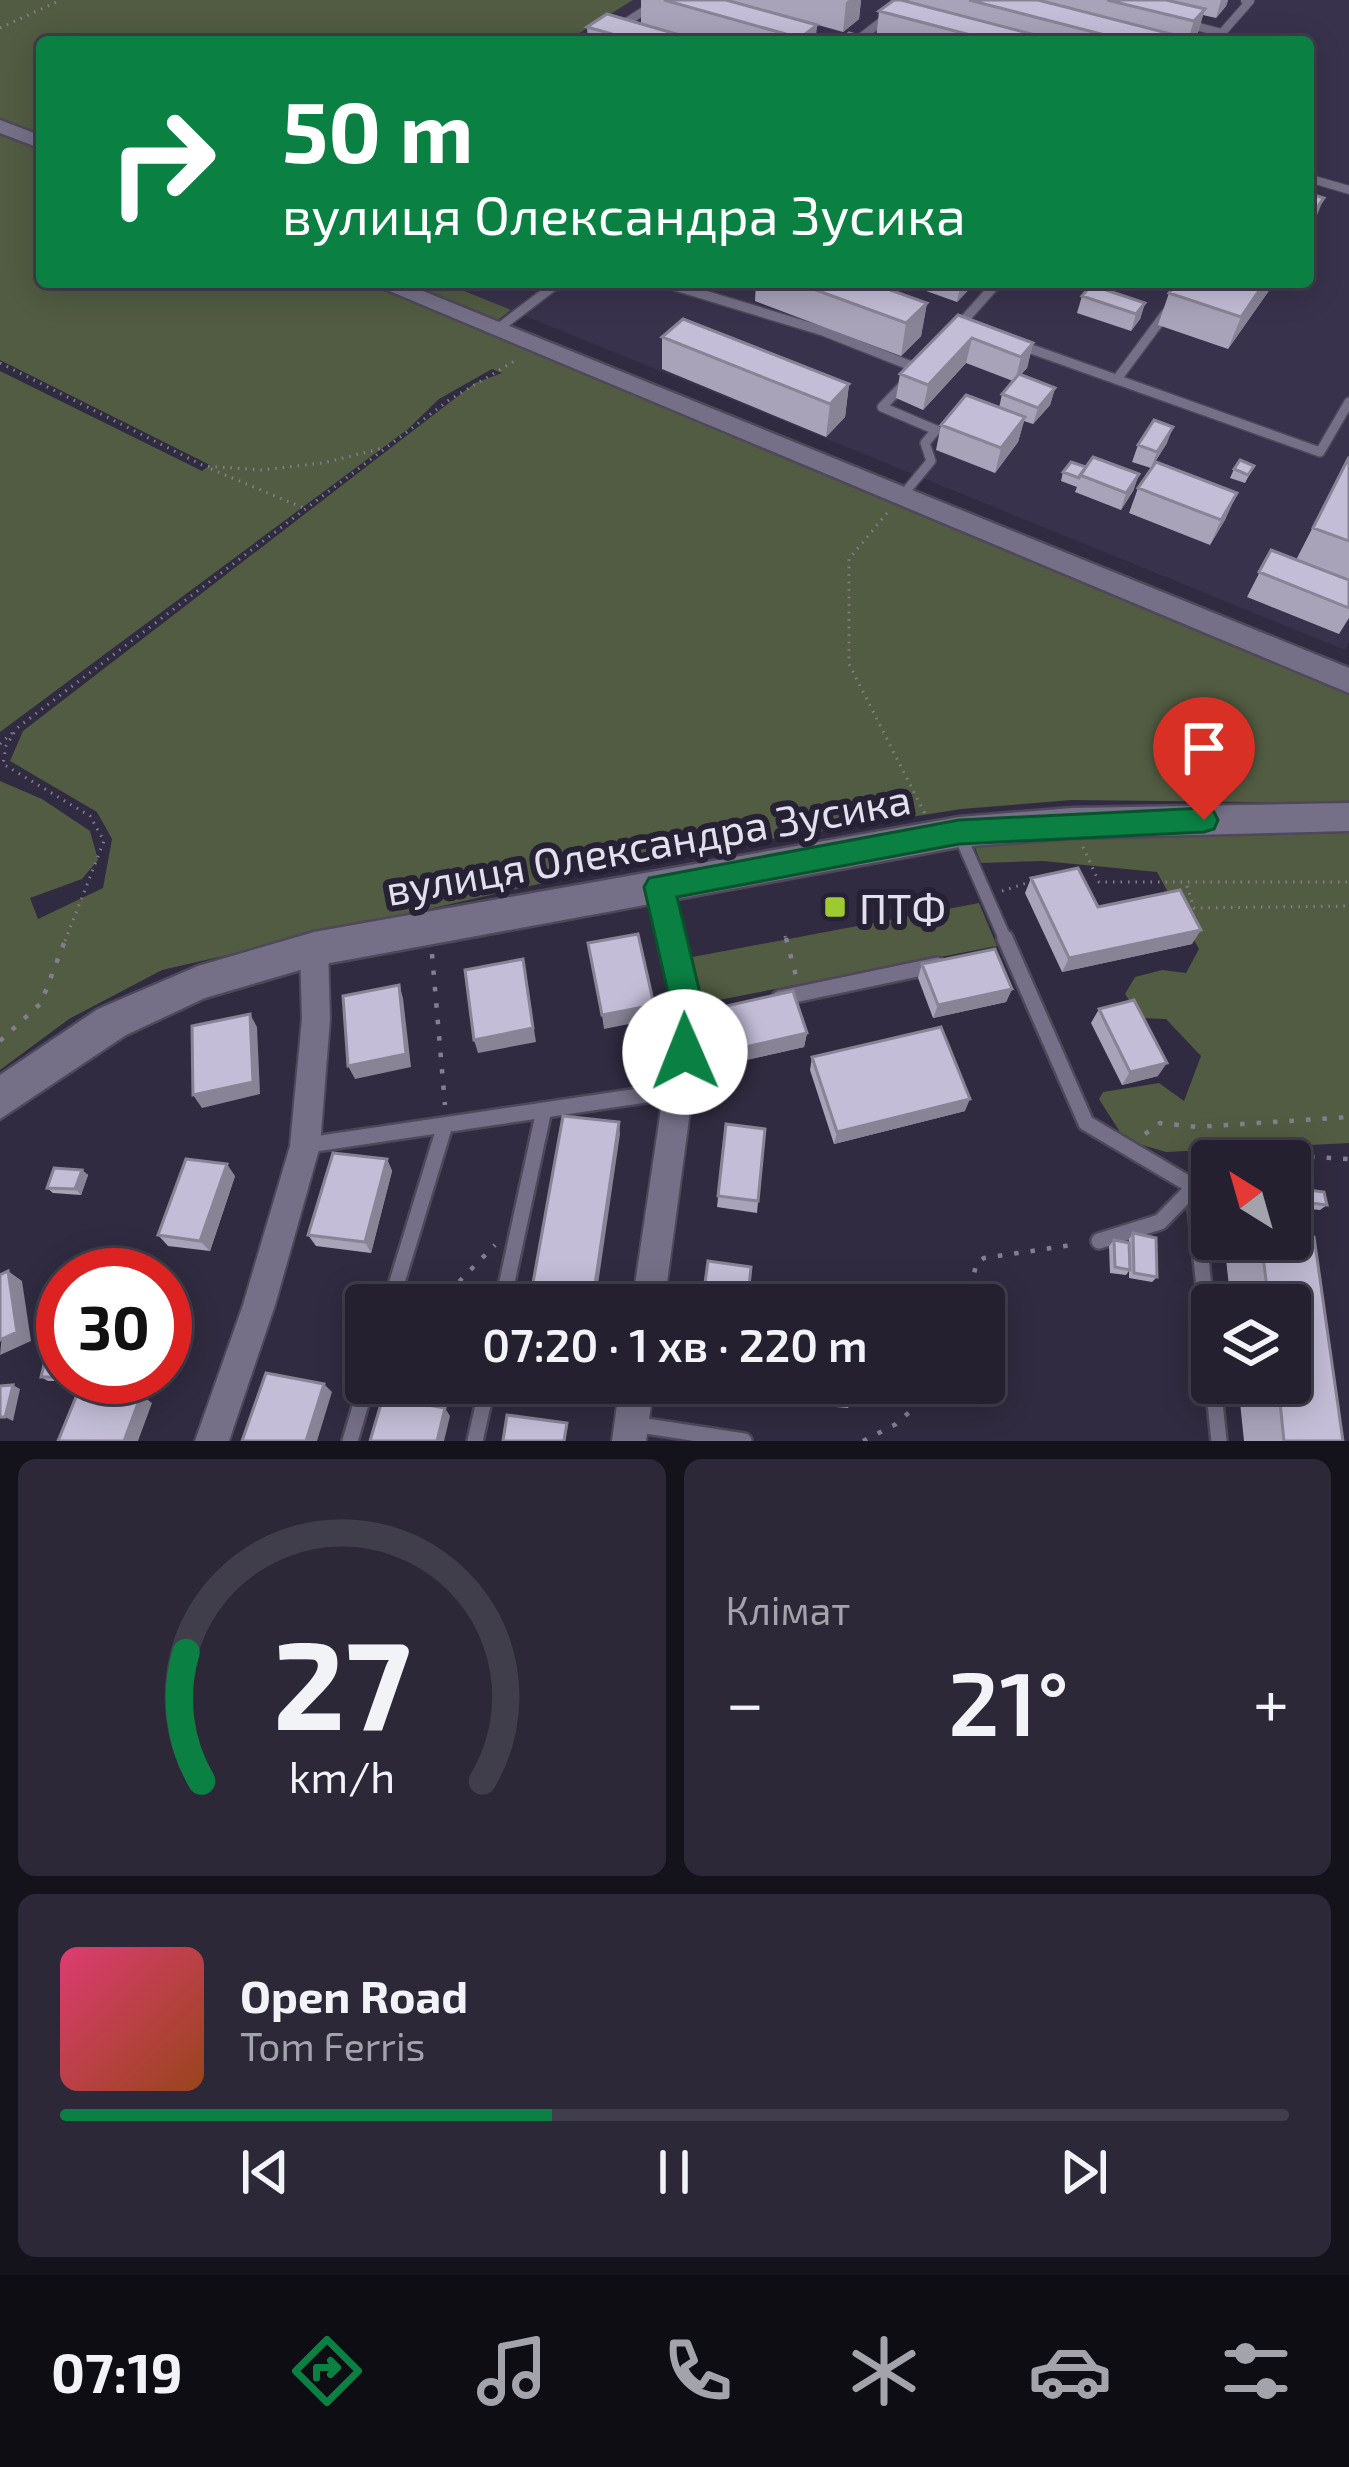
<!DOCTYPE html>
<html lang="uk">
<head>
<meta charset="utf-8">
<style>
  body { margin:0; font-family:"Exo 2",sans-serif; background:#2c2838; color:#f1f3f6; height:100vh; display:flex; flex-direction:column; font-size:45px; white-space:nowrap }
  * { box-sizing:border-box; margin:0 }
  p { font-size:39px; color:#a3a3ab }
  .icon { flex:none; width:66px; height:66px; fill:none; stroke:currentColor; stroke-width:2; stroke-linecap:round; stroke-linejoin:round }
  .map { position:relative; height:1441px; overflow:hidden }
  .drawer { display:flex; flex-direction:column; gap:18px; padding:18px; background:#14121a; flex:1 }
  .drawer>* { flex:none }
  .banner { position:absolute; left:36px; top:36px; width:1278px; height:252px; border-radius:12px; box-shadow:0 6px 30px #0003,0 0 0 3px #413e4c; background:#0b8043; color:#fff; overflow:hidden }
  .needle { width:78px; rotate:323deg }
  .fabs { position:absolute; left:1191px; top:1140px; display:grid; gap:24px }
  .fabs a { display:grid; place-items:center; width:120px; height:120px; border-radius:12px; background:#242030; box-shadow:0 6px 30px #0003,0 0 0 3px #413e4c; font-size:60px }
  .speed { position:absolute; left:36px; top:1248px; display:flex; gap:24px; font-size:60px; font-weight:700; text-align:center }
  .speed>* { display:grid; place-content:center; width:156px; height:156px; border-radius:50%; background:#242030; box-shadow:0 6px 30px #0003,0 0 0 3px #413e4c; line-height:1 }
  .speed .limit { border:18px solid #d22; background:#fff; color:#111 }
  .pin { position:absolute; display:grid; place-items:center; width:102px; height:102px; color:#fff; margin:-123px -51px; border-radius:50% 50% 50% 0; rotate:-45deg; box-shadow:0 0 12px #0007 }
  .pin .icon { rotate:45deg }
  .me { position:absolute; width:132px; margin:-66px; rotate:359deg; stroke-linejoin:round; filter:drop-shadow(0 0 9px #0008) }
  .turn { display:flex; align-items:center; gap:42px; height:252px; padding:0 48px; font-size:54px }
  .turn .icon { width:156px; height:156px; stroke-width:2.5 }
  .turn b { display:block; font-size:84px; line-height:102px }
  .big { font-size:90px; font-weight:600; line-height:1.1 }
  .drawer .card { flex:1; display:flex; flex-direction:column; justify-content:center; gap:18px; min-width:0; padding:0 42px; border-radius:18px; background:#2c2838 }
  .drawer .dial { align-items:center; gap:0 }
  .dial svg { height:312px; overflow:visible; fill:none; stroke:#413e4c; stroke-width:7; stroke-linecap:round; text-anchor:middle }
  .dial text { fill:#f1f3f6; stroke:none }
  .song { display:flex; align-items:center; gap:36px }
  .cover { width:144px; height:144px; border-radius:18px; background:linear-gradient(135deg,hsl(340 70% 55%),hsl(20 70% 35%)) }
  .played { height:12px; border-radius:6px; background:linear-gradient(90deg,#0b8043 40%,#413e4c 40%) }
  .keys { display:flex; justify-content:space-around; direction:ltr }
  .heat { display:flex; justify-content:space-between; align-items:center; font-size:66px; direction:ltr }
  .drawer .tiles { flex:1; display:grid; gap:18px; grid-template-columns:1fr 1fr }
  .card:last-child { grid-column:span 2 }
  .trip { position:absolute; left:345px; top:1284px; width:660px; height:120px; border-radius:12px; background:#242030; box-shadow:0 6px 30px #0003,0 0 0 3px #413e4c; font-weight:600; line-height:120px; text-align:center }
  .dock { display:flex; height:192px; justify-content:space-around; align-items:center; background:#0e0d13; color:#a3a3ab }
  .dock .icon { width:84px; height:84px }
  .dock .active { color:#0b8043 }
  .dock b { font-size:54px; color:#f1f3f6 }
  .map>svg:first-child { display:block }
</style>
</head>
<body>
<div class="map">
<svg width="1349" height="1441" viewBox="0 0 1349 1441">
  <rect width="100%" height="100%" fill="#302b40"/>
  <path fill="#39324d" d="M 633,0 L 1349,0 L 1349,642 L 1345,650 L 442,282 L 1308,282 L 1308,42 L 565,42 Z"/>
  <path fill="#525c42" d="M 0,0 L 633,0 L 565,42 L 42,42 L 42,139 L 0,121 Z
    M 0,129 L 42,146 L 42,282 L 370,282 L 1349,693 L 1349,803 L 1072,800 L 961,809 L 657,857 L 162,970 L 69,1019 L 0,1070 L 0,781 L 42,799 L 90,831 L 98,860 L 82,879 L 30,898 L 38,919 L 103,888 L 112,839 L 97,812 L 10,761 L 23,731 L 475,383 L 502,373 L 492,369 L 439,399 L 408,429 L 0,732 L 0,371 L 202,471 L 210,465 L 0,360 Z
    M 392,282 L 442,282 L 511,310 L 493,324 Z
    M 1349,830 L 1349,1143 L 1166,1152 L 1125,1140 L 1099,1099 L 1103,1092 L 1159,1083 L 1184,1101 L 1201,1056 L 1166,1019 L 1141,1018 L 1125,994 L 1135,977 L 1162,970 L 1186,973 L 1199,949 L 1157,872 L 1043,861 L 981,863 L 971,837 Z
    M 979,903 L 997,946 L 693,1005 L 682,959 Z"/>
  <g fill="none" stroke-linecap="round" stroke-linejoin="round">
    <g stroke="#4e485a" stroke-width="10">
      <path id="lane-far3" d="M 1188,24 L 1222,33
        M 804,34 L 831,42
        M 595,42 L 661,0
        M 855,42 L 909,0
        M 1214,42 L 1250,1 L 1245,0
        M 1308,178 L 1349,190"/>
    </g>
    <g stroke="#4e485a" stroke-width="12">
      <path id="lane-far2" d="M 662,282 L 823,331 L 919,369
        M 956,329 L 998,282
        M 496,330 L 559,282
        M 1020,345 L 1320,452 L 1349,402
        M 1117,379 L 1166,313
        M 902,496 L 931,461 L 925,443 L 936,430 L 882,407 L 905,383"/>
    </g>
    <g stroke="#4e485a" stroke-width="16">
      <path id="lane-far1" d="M 959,833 L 1006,941"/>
    </g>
    <g stroke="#4e485a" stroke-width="20">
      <path id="lane" d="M 1005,938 L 1086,1123 L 1194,1187 L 1212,1369
        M 780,998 L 937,965
        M 308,1145 L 679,1090
        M 1099,1241 L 1160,1222 L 1194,1187 L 1212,1188
        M 390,1305 L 445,1125
        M 502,1305 L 544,1110
        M 1213,1383 L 1219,1441
        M 633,1424 L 744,1441
        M 350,1441 L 367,1383
        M 475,1441 L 488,1383"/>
    </g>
    <g stroke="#4e485a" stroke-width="4">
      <path id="street" d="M 659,876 L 668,879 L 672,887 L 703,1014 L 664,1305 L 632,1305 L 675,1014 L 646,887 L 650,879 Z
        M 314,937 L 324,940 L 328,949 L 330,1019 L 320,1146 L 275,1305 L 229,1441 L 195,1441 L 243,1305 L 290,1146 L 302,1019 L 300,949 L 304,940 Z
        M 620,1383 L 654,1383 L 646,1441 L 612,1441 Z"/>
    </g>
    <g stroke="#4e485a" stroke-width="5">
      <path id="secondary" d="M 0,120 L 42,136 L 42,149 L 0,133 Z
        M 368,282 L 401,282 L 1349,668 L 1349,693 Z
        M 1349,803 L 1349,831 L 1072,838 L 959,847 L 314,966 L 205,998 L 126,1035 L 0,1119 L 0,1075 L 98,1009 L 198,966 L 314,932 L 959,817 L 1072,808 Z"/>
    </g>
    <path stroke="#837f91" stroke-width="3" stroke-dasharray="1.5 6" stroke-linecap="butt" d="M 0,28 L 61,0
      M 0,363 L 204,466 L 262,470 L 323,463 L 383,448
      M 211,469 L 306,509
      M 887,513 L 849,559 L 849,664 L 925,814
      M 0,744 L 12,733
      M 1083,847 L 1099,882 L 1349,882
      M 1187,886 L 1194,908 L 1349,906
      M 1002,891 L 1033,881
      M 785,936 L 786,941
      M 65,941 L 104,841 L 90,816 L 3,764 L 6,746 L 17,728 L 449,400 L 518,359"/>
    <path stroke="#837f91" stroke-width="4.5" stroke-dasharray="4.5 12" stroke-linecap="butt" d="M 786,938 L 796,976
      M 432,954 L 445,1105
      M 0,1041 L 41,1003 L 66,938
      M 1145,1134 L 1160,1123 L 1197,1127 L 1349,1117
      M 1261,1161 L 1294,1156 L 1349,1159
      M 436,1305 L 495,1245
      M 969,1305 L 976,1263 L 984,1258 L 1079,1244
      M 544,1383 L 607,1394
      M 863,1441 L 896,1424 L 942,1383"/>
    <use href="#lane-far3" stroke="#757087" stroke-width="8"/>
    <use href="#lane-far2" stroke="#757087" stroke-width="9"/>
    <use href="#lane-far1" stroke="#757087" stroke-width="12"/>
    <use href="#lane" stroke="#757087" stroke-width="15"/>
    <use href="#street" fill="#757087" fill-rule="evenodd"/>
    <use href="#secondary" fill="#757087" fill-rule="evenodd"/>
  </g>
  <path fill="#a8a3b9" d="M 641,0 L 726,0 L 817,25 L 815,42 L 708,42 L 641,23 Z
    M 729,0 L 861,0 L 859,19 L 843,32 Z
    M 909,0 L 1221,0 L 1220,5 L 1221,0 L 1228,0 L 1226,6 L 1216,18 L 1203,15 L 1196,39 L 1193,42 L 883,42 L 876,40 L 879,11 L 909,2 Z
    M 587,27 L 704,42 L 588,42 Z
    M 756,282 L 868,282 L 927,303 L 921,336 L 901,356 L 755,301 Z
    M 901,282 L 976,282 L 957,302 Z
    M 1275,282 L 1228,349 L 1158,325 L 1169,293 Z
    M 1082,296 L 1145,303 L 1140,319 L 1131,331 L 1077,313 Z
    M 958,315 L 1033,343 L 1027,368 L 1020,375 L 1055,388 L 1050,405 L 1033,424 L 1024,421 L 1018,442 L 995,473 L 936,450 L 941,425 L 999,408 L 1002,394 L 1013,381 L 966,363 L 923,410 L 896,398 L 900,374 Z
    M 662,337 L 849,384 L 845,417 L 826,437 L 662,369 Z
    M 1167,443 L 1151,468 L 1132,462 L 1138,445 Z
    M 1349,457 L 1349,618 L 1339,634 L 1247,597 L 1271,550 L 1296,560 Z
    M 1254,466 L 1245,483 L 1230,478 L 1234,469 Z
    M 1086,467 L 1139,474 L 1133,491 L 1121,510 L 1075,492 L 1077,487 L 1061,481 L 1063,472 Z
    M 1138,488 L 1226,518 L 1210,545 L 1129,513 Z
    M 1031,878 L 1098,907 L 1192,944 L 1062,972 L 1025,893 Z
    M 922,964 L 1012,989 L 1006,1002 L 933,1018 L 918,978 Z
    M 713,1009 L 807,1033 L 804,1047 L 724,1065 L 712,1023 Z
    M 1099,1009 L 1158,1076 L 1122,1085 L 1091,1023 Z
    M 812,1057 L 965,1111 L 834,1144 L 810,1070 Z
    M 726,1124 L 765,1129 L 757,1213 L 717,1207 Z
    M 387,1159 L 392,1171 L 371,1253 L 316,1246 L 308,1235 Z
    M 82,1170 L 88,1175 L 81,1195 L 53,1193 L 47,1188 Z
    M 1290,1172 L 1300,1184 L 1297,1187 L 1298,1191 L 1301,1189 L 1327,1205 L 1320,1210 L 1298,1208 L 1300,1219 L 1293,1224 L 1290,1224 Z
    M 235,1176 L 210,1251 L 168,1246 L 158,1235 Z
    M 1133,1233 L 1157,1277 L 1152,1282 L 1129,1278 L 1129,1271 L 1126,1275 L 1110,1273 L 1109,1246 L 1114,1240 L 1129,1243 L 1129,1239 Z
    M 1248,1239 L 1290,1239 L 1343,1441 L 1244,1441 L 1238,1383 L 1290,1383 L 1290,1305 L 1231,1305 L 1226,1259 Z
    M 61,1357 L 63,1358 L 62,1381 L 48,1381 L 41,1377 Z
    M 700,1383 L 738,1383 L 737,1389 Z
    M 791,1383 L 815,1383 L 814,1402 L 790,1400 Z
    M 824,1383 L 850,1383 L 850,1404 L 848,1408 L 824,1406 Z"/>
  <path fill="#888496" d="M 849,0 L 861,0 L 859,19 L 843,32 L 846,2 Z
    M 1221,0 L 1228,0 L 1226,6 L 1216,18 Z
    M 1205,9 L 1196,39 L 1193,42 L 1187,42 L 1194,21 Z
    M 817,25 L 815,42 L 799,42 L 800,38 Z
    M 1324,198 L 1311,230 L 1308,233 L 1308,220 Z
    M 961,282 L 976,282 L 957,302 Z
    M 1265,282 L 1275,282 L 1228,349 L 1241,317 Z
    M 927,303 L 921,336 L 901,356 L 906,323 Z
    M 1145,303 L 1140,319 L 1131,331 L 1136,314 Z
    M 972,338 L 966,363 L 923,410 L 928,385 Z
    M 1033,343 L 1027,368 L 1015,381 L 1021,357 Z
    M 849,384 L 845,417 L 826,437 L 830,404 Z
    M 1055,388 L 1050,405 L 1033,424 L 1038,408 Z
    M 1025,417 L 1018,442 L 995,473 L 1001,448 Z
    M 1173,427 L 1167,443 L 1151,468 L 1157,452 Z
    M 1139,474 L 1133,491 L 1121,510 L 1126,493 Z
    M 1237,493 L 1226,518 L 1210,545 L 1221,520 Z
    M 1201,930 L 1192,944 L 1062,972 L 1069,958 Z
    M 523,959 L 536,1042 L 478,1053 L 474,1040 Z
    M 399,985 L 403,998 L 411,1067 L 355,1079 L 348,1066 Z
    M 1012,989 L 1006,1002 L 933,1018 L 938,1005 Z
    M 654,1005 L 654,1019 L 604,1029 L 602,1015 Z
    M 250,1014 L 257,1027 L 260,1094 L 202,1108 L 193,1095 Z
    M 807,1033 L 804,1047 L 724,1065 L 724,1052 Z
    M 1167,1063 L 1158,1076 L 1122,1085 L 1130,1072 Z
    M 970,1099 L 965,1111 L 834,1144 L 837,1132 Z
    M 619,1122 L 620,1134 L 595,1305 L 592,1305 Z
    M 387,1159 L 392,1171 L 371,1253 L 365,1242 Z
    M 227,1164 L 235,1176 L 210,1251 L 200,1241 Z
    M 82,1170 L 88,1175 L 81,1195 L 75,1189 Z
    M 8,1271 L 22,1281 L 31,1341 L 0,1355 Z
    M 61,1357 L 63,1358 L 62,1381 L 56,1377 Z
    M 324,1384 L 332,1392 L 317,1441 L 306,1441 Z
    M 13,1385 L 20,1389 L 13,1421 L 5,1417 Z
    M 141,1395 L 152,1403 L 138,1441 L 124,1441 Z
    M 445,1408 L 450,1416 L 444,1441 L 437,1441 Z"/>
  <path fill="#c3bdd7" stroke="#888496" stroke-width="3" d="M 664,0 L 726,0 L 817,25 L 800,38 Z
    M 894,0 L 901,0 L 1062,42 L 997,42 L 879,11 Z
    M 969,0 L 1038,0 L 1179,36 L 1173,42 L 1132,42 Z
    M 1107,0 L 1166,0 L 1205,9 L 1194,21 Z
    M 607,14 L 704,42 L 640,42 L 587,27 Z
    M 849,33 L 880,42 L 838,42 Z
    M 1308,193 L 1324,198 L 1308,220 Z
    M 794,282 L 868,282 L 927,303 L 906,323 Z
    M 1178,282 L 1265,282 L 1241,317 L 1169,293 Z
    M 1091,285 L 1145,303 L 1136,314 L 1082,296 Z
    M 958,315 L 1033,343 L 1021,357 L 972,338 L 928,385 L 900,374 Z
    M 683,319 L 849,384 L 830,404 L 662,337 Z
    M 1019,374 L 1055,388 L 1038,408 L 1002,394 Z
    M 966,395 L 1025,417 L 1001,448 L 941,425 Z
    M 1154,420 L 1173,427 L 1157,452 L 1138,445 Z
    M 1093,457 L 1139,474 L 1126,493 L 1080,475 Z
    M 1349,457 L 1349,541 L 1313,528 Z
    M 1240,460 L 1254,466 L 1248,475 L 1234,469 Z
    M 1071,462 L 1086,467 L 1079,478 L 1063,472 Z
    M 1156,462 L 1237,493 L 1221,520 L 1138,488 Z
    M 1271,550 L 1349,580 L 1349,608 L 1259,572 Z
    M 1078,868 L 1098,907 L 1180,890 L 1201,930 L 1069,958 L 1031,878 Z
    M 638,934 L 654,1005 L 602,1015 L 588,943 Z
    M 995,949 L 1012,989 L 938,1005 L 922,964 Z
    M 523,959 L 533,1028 L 474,1040 L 465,970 Z
    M 399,985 L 406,1054 L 348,1066 L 343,996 Z
    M 793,991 L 807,1033 L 724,1052 L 713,1009 Z
    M 1134,1000 L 1167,1063 L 1130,1072 L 1099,1009 Z
    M 250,1014 L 253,1082 L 193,1095 L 192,1026 Z
    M 941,1027 L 970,1099 L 837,1132 L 812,1057 Z
    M 563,1116 L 619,1122 L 592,1305 L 529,1305 Z
    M 726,1124 L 765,1129 L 758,1201 L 718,1196 Z
    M 333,1153 L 387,1159 L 365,1242 L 308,1235 Z
    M 186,1159 L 227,1164 L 200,1241 L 158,1235 Z
    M 54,1168 L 82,1170 L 75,1189 L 47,1188 Z
    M 1290,1172 L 1298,1173 L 1300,1184 L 1290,1183 Z
    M 1290,1186 L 1297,1187 L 1300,1201 L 1290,1200 Z
    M 1301,1189 L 1324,1192 L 1327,1205 L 1303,1202 Z
    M 1290,1205 L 1298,1206 L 1300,1219 L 1290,1217 Z
    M 1133,1233 L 1156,1238 L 1157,1277 L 1134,1273 Z
    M 1290,1233 L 1314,1237 L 1343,1441 L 1284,1441 L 1278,1383 L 1290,1383 L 1290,1305 L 1269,1305 L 1261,1239 L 1290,1239 Z
    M 1114,1240 L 1129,1243 L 1130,1270 L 1115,1267 Z
    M 708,1261 L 751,1267 L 747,1305 L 702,1305 Z
    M 8,1271 L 17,1332 L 0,1340 L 0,1275 Z
    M 61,1314 L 63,1314 L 63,1349 L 48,1347 Z
    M 46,1357 L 61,1357 L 56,1377 L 41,1377 Z
    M 266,1373 L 324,1384 L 306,1441 L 242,1441 Z
    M 792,1383 L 815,1383 L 815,1398 L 792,1396 Z
    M 826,1383 L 850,1383 L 850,1404 L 826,1402 Z
    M 13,1385 L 5,1417 L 0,1417 L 0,1386 Z
    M 81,1385 L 141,1395 L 124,1441 L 58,1441 Z
    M 383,1397 L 445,1408 L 437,1441 L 370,1441 Z
    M 507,1415 L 567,1423 L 564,1441 L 503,1441 Z"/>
  <path fill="#0b8043" stroke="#07532c" stroke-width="3" d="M 1204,808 L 1214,812 L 1218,820 L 1214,829 L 1204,832 L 959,844 L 677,897 L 705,1014 L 697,1063 L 685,1067 L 673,1063 L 668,1052 L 673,1014 L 644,887 L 649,878 L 959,820 Z"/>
  <rect fill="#9dca30" stroke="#272135" stroke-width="4.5" x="823" y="895" width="24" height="24" rx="6"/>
  <g text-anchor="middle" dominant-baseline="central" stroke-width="12" stroke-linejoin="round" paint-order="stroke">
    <g font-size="42" fill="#e3e0ee" stroke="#272135">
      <text transform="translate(648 843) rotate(-10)">вулиця Олександра Зусика</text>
    </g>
    <g font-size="42" fill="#e3e0ee" stroke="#272135" text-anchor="start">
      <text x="859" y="907">ПТФ</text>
    </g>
  </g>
</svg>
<div class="fabs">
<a><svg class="needle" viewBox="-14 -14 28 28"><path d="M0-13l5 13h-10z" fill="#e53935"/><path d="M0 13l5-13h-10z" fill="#a3a3ab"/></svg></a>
<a><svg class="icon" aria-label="layers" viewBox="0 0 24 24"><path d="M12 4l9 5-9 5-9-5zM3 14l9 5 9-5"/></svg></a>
</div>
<div class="speed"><div class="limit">30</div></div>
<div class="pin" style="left:1204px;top:820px;background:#d93025"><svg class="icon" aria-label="arrive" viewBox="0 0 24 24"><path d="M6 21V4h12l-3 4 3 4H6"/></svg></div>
<svg class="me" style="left:685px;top:1052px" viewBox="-20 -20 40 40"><circle r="19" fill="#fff"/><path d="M0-13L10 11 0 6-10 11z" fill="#0b8043"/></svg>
<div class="trip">07:20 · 1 хв · 220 m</div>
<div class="banner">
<div class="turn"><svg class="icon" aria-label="right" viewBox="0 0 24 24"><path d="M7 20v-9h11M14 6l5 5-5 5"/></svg><div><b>50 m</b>вулиця Олександра Зусика</div></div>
</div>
</div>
<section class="drawer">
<div class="tiles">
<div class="card dial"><svg viewBox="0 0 100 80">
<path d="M14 69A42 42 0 1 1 86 69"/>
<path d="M14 69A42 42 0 0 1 10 36" stroke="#0b8043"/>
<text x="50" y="56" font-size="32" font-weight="700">27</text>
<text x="50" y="72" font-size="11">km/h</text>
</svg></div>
<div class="card"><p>Клімат</p>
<div class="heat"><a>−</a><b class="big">21°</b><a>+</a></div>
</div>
<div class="card">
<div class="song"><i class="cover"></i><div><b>Open Road</b><p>Tom Ferris</p></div></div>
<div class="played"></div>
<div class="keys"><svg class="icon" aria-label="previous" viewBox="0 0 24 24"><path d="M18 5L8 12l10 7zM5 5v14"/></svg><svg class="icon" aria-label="pause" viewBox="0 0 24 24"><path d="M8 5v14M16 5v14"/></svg><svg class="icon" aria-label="next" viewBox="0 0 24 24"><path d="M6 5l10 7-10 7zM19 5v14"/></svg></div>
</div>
</div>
</section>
<nav class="dock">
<b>07:19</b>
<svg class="icon active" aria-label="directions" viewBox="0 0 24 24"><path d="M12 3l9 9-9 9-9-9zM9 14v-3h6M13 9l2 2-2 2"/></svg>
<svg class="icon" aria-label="music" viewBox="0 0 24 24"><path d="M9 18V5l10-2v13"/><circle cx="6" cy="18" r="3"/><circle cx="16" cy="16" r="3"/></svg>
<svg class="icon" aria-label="phone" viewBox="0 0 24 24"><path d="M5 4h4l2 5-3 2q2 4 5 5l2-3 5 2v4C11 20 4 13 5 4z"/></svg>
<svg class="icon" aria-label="climate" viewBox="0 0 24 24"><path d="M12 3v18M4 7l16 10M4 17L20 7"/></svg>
<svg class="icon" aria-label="car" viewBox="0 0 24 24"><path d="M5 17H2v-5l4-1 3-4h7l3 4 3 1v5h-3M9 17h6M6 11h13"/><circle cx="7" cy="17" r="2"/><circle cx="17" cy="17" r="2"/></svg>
<svg class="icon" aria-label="filters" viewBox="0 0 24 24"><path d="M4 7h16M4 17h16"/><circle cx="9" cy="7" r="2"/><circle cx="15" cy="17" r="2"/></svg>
</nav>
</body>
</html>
